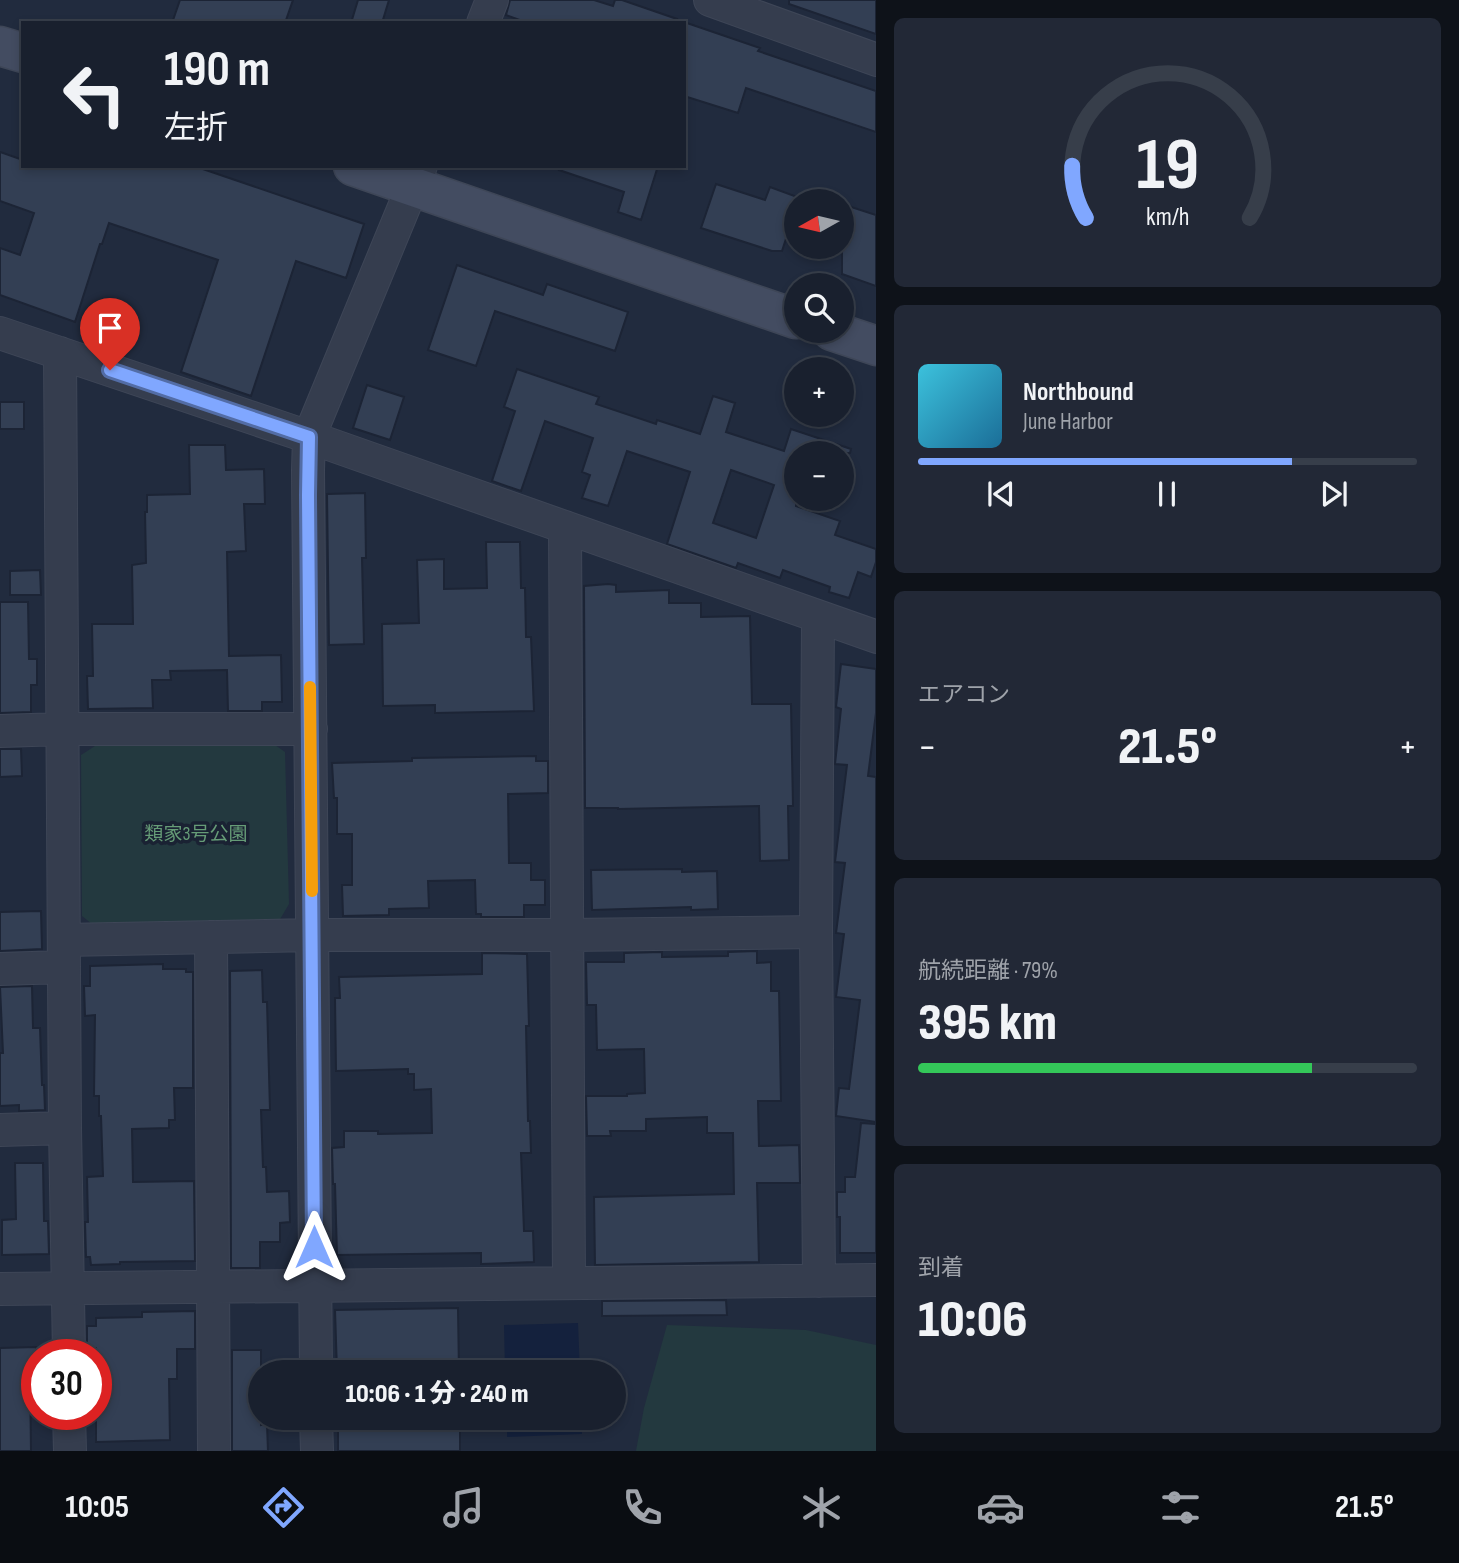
<!DOCTYPE html>
<html lang="ja">
<head>
<meta charset="utf-8">
<style>
  body { margin:0; font-family:"Sofia Sans Condensed","Noto Sans JP",sans-serif; background:#222836; color:#f1f3f6; height:100vh; display:flex; flex-direction:column; font-size:26px; white-space:nowrap }
  * { box-sizing:border-box; margin:0 }
  p { font-size:23px; color:#9fa3aa }
  .icon { flex:none; width:38px; height:38px; fill:none; stroke:currentColor; stroke-width:2; stroke-linecap:round; stroke-linejoin:round }
  .map { position:relative; flex:1; overflow:hidden }
  .sheet { display:flex; flex-direction:column; gap:18px; padding:18px; background:#0e1219; width:583px }
  .sheet>* { flex:none }
  .top-card { position:absolute; left:21px; top:21px; width:665px; height:147px; border-radius:0px; box-shadow:0 4px 10px #0003,0 0 0 2px #373e4a; background:#19202e; color:#f1f3f6; overflow:hidden }
  .needle { width:46px; rotate:262deg }
  .controls { position:absolute; left:784px; top:189px; display:grid; gap:14px }
  .controls a { display:grid; place-items:center; width:70px; height:70px; border-radius:50%; background:#19202e; box-shadow:0 4px 10px #0003,0 0 0 2px #373e4a; font-size:35px }
  .speed { position:absolute; left:21px; top:1339px; display:flex; gap:14px; font-size:35px; font-weight:700; text-align:center }
  .speed>* { display:grid; place-content:center; width:91px; height:91px; border-radius:50%; background:#19202e; box-shadow:0 4px 10px #0003,0 0 0 2px #373e4a; line-height:1 }
  .speed .limit { border:10px solid #d22; background:#fff; color:#111 }
  .pin { position:absolute; display:grid; place-items:center; width:60px; height:60px; color:#fff; margin:-72px -30px; border-radius:50% 50% 50% 0; rotate:-45deg; box-shadow:0 0 7px #0007 }
  .pin .icon { rotate:45deg }
  .me { position:absolute; width:77px; margin:-38px; rotate:0deg; stroke-linejoin:round; filter:drop-shadow(0 0 5px #0008) }
  .turn { display:flex; align-items:center; gap:24px; height:147px; padding:0 28px; font-size:32px }
  .turn .icon { width:91px; height:91px; stroke-width:2.5 }
  .turn b { display:block; font-size:49px; line-height:60px }
  .big { font-size:52px; font-weight:800; line-height:1.1 }
  .sheet .tile { flex:1; display:flex; flex-direction:column; justify-content:center; gap:10px; min-width:0; padding:0 24px; border-radius:10px; background:#222836 }
  .sheet .dial { align-items:center; gap:0 }
  .dial svg { height:182px; overflow:visible; fill:none; stroke:#373e4a; stroke-width:7; stroke-linecap:round; text-anchor:middle }
  .dial text { fill:#f1f3f6; stroke:none }
  .song { display:flex; align-items:center; gap:21px }
  .cover { width:84px; height:84px; border-radius:10px; background:linear-gradient(135deg,hsl(190 70% 55%),hsl(200 70% 35%)) }
  .played { height:7px; border-radius:4px; background:linear-gradient(90deg,#80a7ff 75%,#373e4a 75%) }
  .keys { display:flex; justify-content:space-around; direction:ltr }
  .heat { display:flex; justify-content:space-between; align-items:center; font-size:38px; direction:ltr }
  .charge { height:10px; border-radius:5px; background:linear-gradient(90deg,#34c759 79%,#373e4a 0) }
  .trip { position:absolute; left:248px; top:1360px; width:378px; height:70px; border-radius:35px; background:#19202e; box-shadow:0 4px 10px #0003,0 0 0 2px #373e4a; font-weight:800; line-height:70px; text-align:center }
  .dock { display:flex; height:112px; justify-content:space-around; align-items:center; background:#0a0d12; color:#9fa3aa }
  .dock .icon { width:49px; height:49px }
  .dock .selected { color:#80a7ff }
  .dock b { font-size:32px; color:#f1f3f6 }
  main { display:flex; flex:1; min-height:0 }
  .map>svg:first-child { display:block }
</style>
</head>
<body>
<main>
<div class="map">
<svg width="877" height="1451" viewBox="0 0 877 1451">
  <rect width="100%" height="100%" fill="#212b3e"/>
  <path fill="#23393f" d="M 275,745 L 285,752 L 289,904 L 279,921 L 92,924 L 82,916 L 81,755 L 95,746 Z
    M 667,1325 L 806,1330 L 876,1345 L 876,1451 L 636,1451 L 644,1408 Z"/>
  <path fill="#14213d" d="M 578,1323 L 580,1372 L 505,1372 L 504,1325 Z
    M 507,1418 L 581,1418 L 582,1434 L 507,1437 Z"/>
  <path fill="#333f54" stroke="#1c2435" stroke-width="2" fill-rule="evenodd" d="M 180,0 L 293,0 L 285,23 L 172,23 Z
    M 358,0 L 389,0 L 382,23 L 351,23 Z
    M 510,0 L 594,0 L 613,6 L 615,0 L 622,0 L 677,19 L 676,23 L 528,23 L 506,15 Z
    M 789,0 L 876,0 L 876,34 L 789,4 Z
    M 684,22 L 760,48 L 758,51 L 876,91 L 876,132 L 746,88 L 738,113 L 684,96 Z
    M 0,152 L 23,160 L 23,166 L 194,166 L 364,224 L 346,278 L 296,261 L 251,396 L 181,372 L 218,260 L 109,223 L 102,244 L 100,244 L 75,322 L 0,295 L 0,248 L 20,255 L 34,213 L 0,201 Z
    M 560,166 L 658,166 L 641,220 L 618,212 L 624,192 L 559,170 Z
    M 716,184 L 765,200 L 770,187 L 800,198 L 798,201 L 796,201 L 796,208 L 782,251 L 772,251 L 701,228 Z
    M 842,204 L 876,215 L 876,286 L 842,274 Z
    M 457,265 L 543,295 L 547,284 L 628,312 L 615,351 L 495,311 L 476,366 L 428,350 Z
    M 517,369 L 599,397 L 596,404 L 656,424 L 657,420 L 700,434 L 713,396 L 735,403 L 726,432 L 784,451 L 791,429 L 851,449 L 850,453 L 796,453 L 796,506 L 840,521 L 835,535 L 876,549 L 876,562 L 871,577 L 858,572 L 849,598 L 829,592 L 830,587 L 783,570 L 780,578 L 738,563 L 736,568 L 667,544 L 690,472 L 627,451 L 608,506 L 582,498 L 590,475 L 582,472 L 593,438 L 545,421 L 521,491 L 492,481 L 515,411 L 504,407 ZM 731,470 L 774,485 L 756,538 L 713,523 Z
    M 367,385 L 404,397 L 390,440 L 353,428 Z
    M 0,402 L 24,402 L 24,429 L 0,429 Z
    M 189,445 L 225,445 L 226,470 L 264,469 L 265,504 L 244,504 L 246,551 L 227,552 L 229,656 L 281,655 L 282,702 L 262,702 L 262,711 L 228,711 L 227,670 L 170,671 L 171,680 L 152,680 L 153,708 L 88,709 L 87,676 L 93,676 L 92,624 L 133,624 L 132,565 L 146,563 L 145,512 L 147,512 L 147,495 L 190,494 Z
    M 365,493 L 366,558 L 362,558 L 364,644 L 329,645 L 327,494 Z
    M 486,542 L 520,542 L 521,588 L 525,588 L 526,637 L 531,637 L 534,711 L 435,713 L 435,705 L 383,706 L 382,624 L 419,623 L 417,560 L 444,559 L 444,589 L 487,588 Z
    M 40,570 L 41,595 L 10,595 L 10,571 Z
    M 608,584 L 616,585 L 616,592 L 669,590 L 669,603 L 701,603 L 701,617 L 750,616 L 752,704 L 791,704 L 793,806 L 788,806 L 789,860 L 760,861 L 759,806 L 618,809 L 618,808 L 585,808 L 584,586 Z
    M 0,602 L 28,602 L 29,659 L 37,659 L 37,685 L 31,685 L 31,712 L 0,713 Z
    M 841,664 L 876,669 L 876,713 L 868,776 L 876,777 L 876,1122 L 836,1116 L 839,1088 L 849,1089 L 860,1000 L 836,997 L 844,934 L 836,933 L 845,863 L 835,862 L 847,765 L 835,764 L 841,709 L 836,707 Z
    M 0,749 L 21,749 L 22,776 L 0,777 Z
    M 536,756 L 536,761 L 548,761 L 548,793 L 508,794 L 509,863 L 531,863 L 531,880 L 545,880 L 545,905 L 524,905 L 524,917 L 481,917 L 481,914 L 476,914 L 475,880 L 428,881 L 429,908 L 389,909 L 389,915 L 343,916 L 342,885 L 352,885 L 352,834 L 337,834 L 337,798 L 334,798 L 332,763 L 412,761 L 412,758 Z
    M 682,869 L 682,872 L 717,871 L 718,909 L 691,910 L 691,907 L 592,910 L 591,870 Z
    M 41,911 L 42,949 L 0,951 L 0,912 Z
    M 757,951 L 757,963 L 771,962 L 771,991 L 779,991 L 781,1101 L 758,1101 L 759,1146 L 799,1145 L 800,1183 L 757,1183 L 759,1262 L 595,1265 L 594,1197 L 734,1194 L 733,1133 L 707,1133 L 707,1117 L 646,1119 L 646,1131 L 610,1131 L 611,1136 L 587,1136 L 586,1096 L 627,1096 L 627,1094 L 645,1093 L 644,1049 L 597,1050 L 596,1005 L 587,1005 L 586,962 L 624,962 L 624,953 L 662,952 L 662,957 L 728,956 L 728,952 Z
    M 482,953 L 527,954 L 529,1026 L 526,1026 L 528,1121 L 530,1121 L 531,1153 L 521,1153 L 524,1231 L 533,1231 L 534,1262 L 481,1264 L 481,1253 L 337,1255 L 335,1184 L 333,1184 L 332,1148 L 344,1147 L 344,1131 L 378,1131 L 378,1134 L 432,1133 L 431,1089 L 414,1090 L 414,1074 L 408,1074 L 408,1069 L 336,1071 L 335,998 L 340,998 L 339,977 L 482,974 Z
    M 163,964 L 163,969 L 186,969 L 186,972 L 193,972 L 193,1088 L 174,1088 L 175,1120 L 169,1120 L 169,1128 L 132,1129 L 133,1182 L 194,1181 L 195,1261 L 120,1262 L 120,1264 L 91,1265 L 90,1257 L 86,1257 L 85,1222 L 88,1222 L 87,1177 L 103,1176 L 101,1116 L 99,1116 L 99,1096 L 94,1096 L 95,1015 L 85,1016 L 84,986 L 90,986 L 90,966 Z
    M 262,970 L 263,1002 L 267,1002 L 270,1110 L 261,1110 L 263,1167 L 266,1167 L 267,1192 L 289,1191 L 290,1222 L 280,1223 L 280,1242 L 260,1242 L 260,1268 L 231,1268 L 230,971 Z
    M 32,986 L 33,1028 L 40,1028 L 42,1085 L 44,1085 L 45,1110 L 19,1111 L 19,1105 L 0,1106 L 0,1053 L 3,1053 L 0,987 Z
    M 861,1123 L 876,1124 L 876,1253 L 840,1253 L 840,1217 L 837,1217 L 837,1192 L 845,1192 L 845,1177 L 855,1177 Z
    M 15,1163 L 43,1163 L 44,1221 L 48,1221 L 49,1254 L 2,1255 L 2,1220 L 16,1219 Z
    M 726,1300 L 727,1315 L 602,1316 L 602,1301 Z
    M 458,1308 L 459,1372 L 337,1372 L 335,1310 Z
    M 195,1311 L 195,1349 L 177,1349 L 177,1379 L 169,1379 L 170,1440 L 96,1442 L 96,1348 L 87,1348 L 87,1326 L 96,1326 L 96,1318 L 142,1317 L 142,1312 Z
    M 36,1347 L 36,1369 L 30,1369 L 31,1451 L 0,1451 L 0,1348 Z
    M 232,1350 L 261,1350 L 261,1425 L 267,1424 L 268,1451 L 232,1451 Z
    M 338,1418 L 460,1418 L 460,1451 L 338,1451 Z"/>
  <g fill="none" stroke-linecap="round" stroke-linejoin="round">
    <g stroke="#3e4657" stroke-width="34">
      <path id="street" d="M 710,0 L 877,60
        M 483,23 L 492,0
        M 0,333 L 309,437 L 877,637
        M 60,353 L 65,1128 L 69,1354
        M 565,527 L 569,1283
        M 818,618 L 816,932 L 819,1281
        M 0,731 L 63,729 L 311,729
        M 211,937 L 214,1451
        M 64,940 L 312,935 L 567,935 L 816,932
        M 0,969 L 64,967
        M 0,1130 L 65,1128
        M 0,1289 L 877,1280
        M 316,1372 L 308,470 L 309,437 L 421,166
        M 69,1414 L 70,1451
        M 316,1418 L 317,1451"/>
    </g>
    <g stroke="#3e4657" stroke-width="41">
      <path id="secondary" d="M 0,46 L 23,53
        M 353,166 L 796,319
        M 832,331 L 877,346"/>
    </g>
    <use href="#street" stroke="#353d4e" stroke-width="32"/>
    <use href="#secondary" stroke="#434c61" stroke-width="38"/>
  </g>
  <g fill="none" stroke-linecap="round" stroke-linejoin="round">
    <g stroke="#536da6" stroke-width="18">
      <path id="route" d="M 110,370 L 309,437 L 308,495 L 314,1247"/>
    </g>
    <use href="#route" stroke="#80a7ff" stroke-width="12"/>
    <path stroke="#f59e0b" stroke-width="12" d="M 310,687 L 312,891"/>
  </g>
  <g text-anchor="middle" dominant-baseline="central" stroke-width="7" stroke-linejoin="round" paint-order="stroke">
    <g font-size="19" fill="#669c77" stroke="#1a2233">
      <text x="196" y="834">類家3号公園</text>
    </g>
  </g>
</svg>
<div class="controls">
<a><svg class="needle" viewBox="-14 -14 28 28"><path d="M0-13l5 13h-10z" fill="#e53935"/><path d="M0 13l5-13h-10z" fill="#9fa3aa"/></svg></a>
<a><svg class="icon" aria-label="search" viewBox="0 0 24 24"><circle cx="10" cy="10" r="6"/><path d="M15 15l6 6"/></svg></a>
<a>+</a>
<a>−</a>
</div>
<div class="speed"><div class="limit">30</div></div>
<div class="pin" style="left:110px;top:370px;background:#d93025"><svg class="icon" aria-label="arrive" viewBox="0 0 24 24"><path d="M6 21V4h12l-3 4 3 4H6"/></svg></div>
<svg class="me" style="left:314px;top:1247px" viewBox="-20 -20 40 40"><path d="M0-17L14 15 0 8-14 15z" fill="#80a7ff" stroke="#fff" stroke-width="4"/></svg>
<div class="trip">10:06 · 1 分 · 240 m</div>
<div class="top-card">
<div class="turn"><svg class="icon" aria-label="left" viewBox="0 0 24 24"><path d="M17 20v-9H6M10 6l-5 5 5 5"/></svg><div><b>190 m</b>左折</div></div>
</div>
</div>
<section class="sheet">
<div class="tile dial"><svg viewBox="0 0 100 80">
<path d="M14 69A42 42 0 1 1 86 69"/>
<path d="M14 69A42 42 0 0 1 8 46" stroke="#80a7ff"/>
<text x="50" y="56" font-size="32" font-weight="700">19</text>
<text x="50" y="72" font-size="11">km/h</text>
</svg></div>
<div class="tile">
<div class="song"><i class="cover"></i><div><b>Northbound</b><p>June Harbor</p></div></div>
<div class="played"></div>
<div class="keys"><svg class="icon" aria-label="previous" viewBox="0 0 24 24"><path d="M18 5L8 12l10 7zM5 5v14"/></svg><svg class="icon" aria-label="pause" viewBox="0 0 24 24"><path d="M8 5v14M16 5v14"/></svg><svg class="icon" aria-label="next" viewBox="0 0 24 24"><path d="M6 5l10 7-10 7zM19 5v14"/></svg></div>
</div>
<div class="tile"><p>エアコン</p>
<div class="heat"><a>−</a><b class="big">21.5°</b><a>+</a></div>
</div>
<div class="tile"><p>航続距離 · 79%</p><b class="big">395 km</b><div class="charge"></div></div>
<div class="tile"><p>到着</p><b class="big">10:06</b></div>
</section>
</main>
<nav class="dock">
<b>10:05</b>
<svg class="icon selected" aria-label="directions" viewBox="0 0 24 24"><path d="M12 3l9 9-9 9-9-9zM9 14v-3h6M13 9l2 2-2 2"/></svg>
<svg class="icon" aria-label="music" viewBox="0 0 24 24"><path d="M9 18V5l10-2v13"/><circle cx="6" cy="18" r="3"/><circle cx="16" cy="16" r="3"/></svg>
<svg class="icon" aria-label="phone" viewBox="0 0 24 24"><path d="M5 4h4l2 5-3 2q2 4 5 5l2-3 5 2v4C11 20 4 13 5 4z"/></svg>
<svg class="icon" aria-label="climate" viewBox="0 0 24 24"><path d="M12 3v18M4 7l16 10M4 17L20 7"/></svg>
<svg class="icon" aria-label="car" viewBox="0 0 24 24"><path d="M5 17H2v-5l4-1 3-4h7l3 4 3 1v5h-3M9 17h6M6 11h13"/><circle cx="7" cy="17" r="2"/><circle cx="17" cy="17" r="2"/></svg>
<svg class="icon" aria-label="filters" viewBox="0 0 24 24"><path d="M4 7h16M4 17h16"/><circle cx="9" cy="7" r="2"/><circle cx="15" cy="17" r="2"/></svg>
<b>21.5°</b>
</nav>
</body>
</html>
